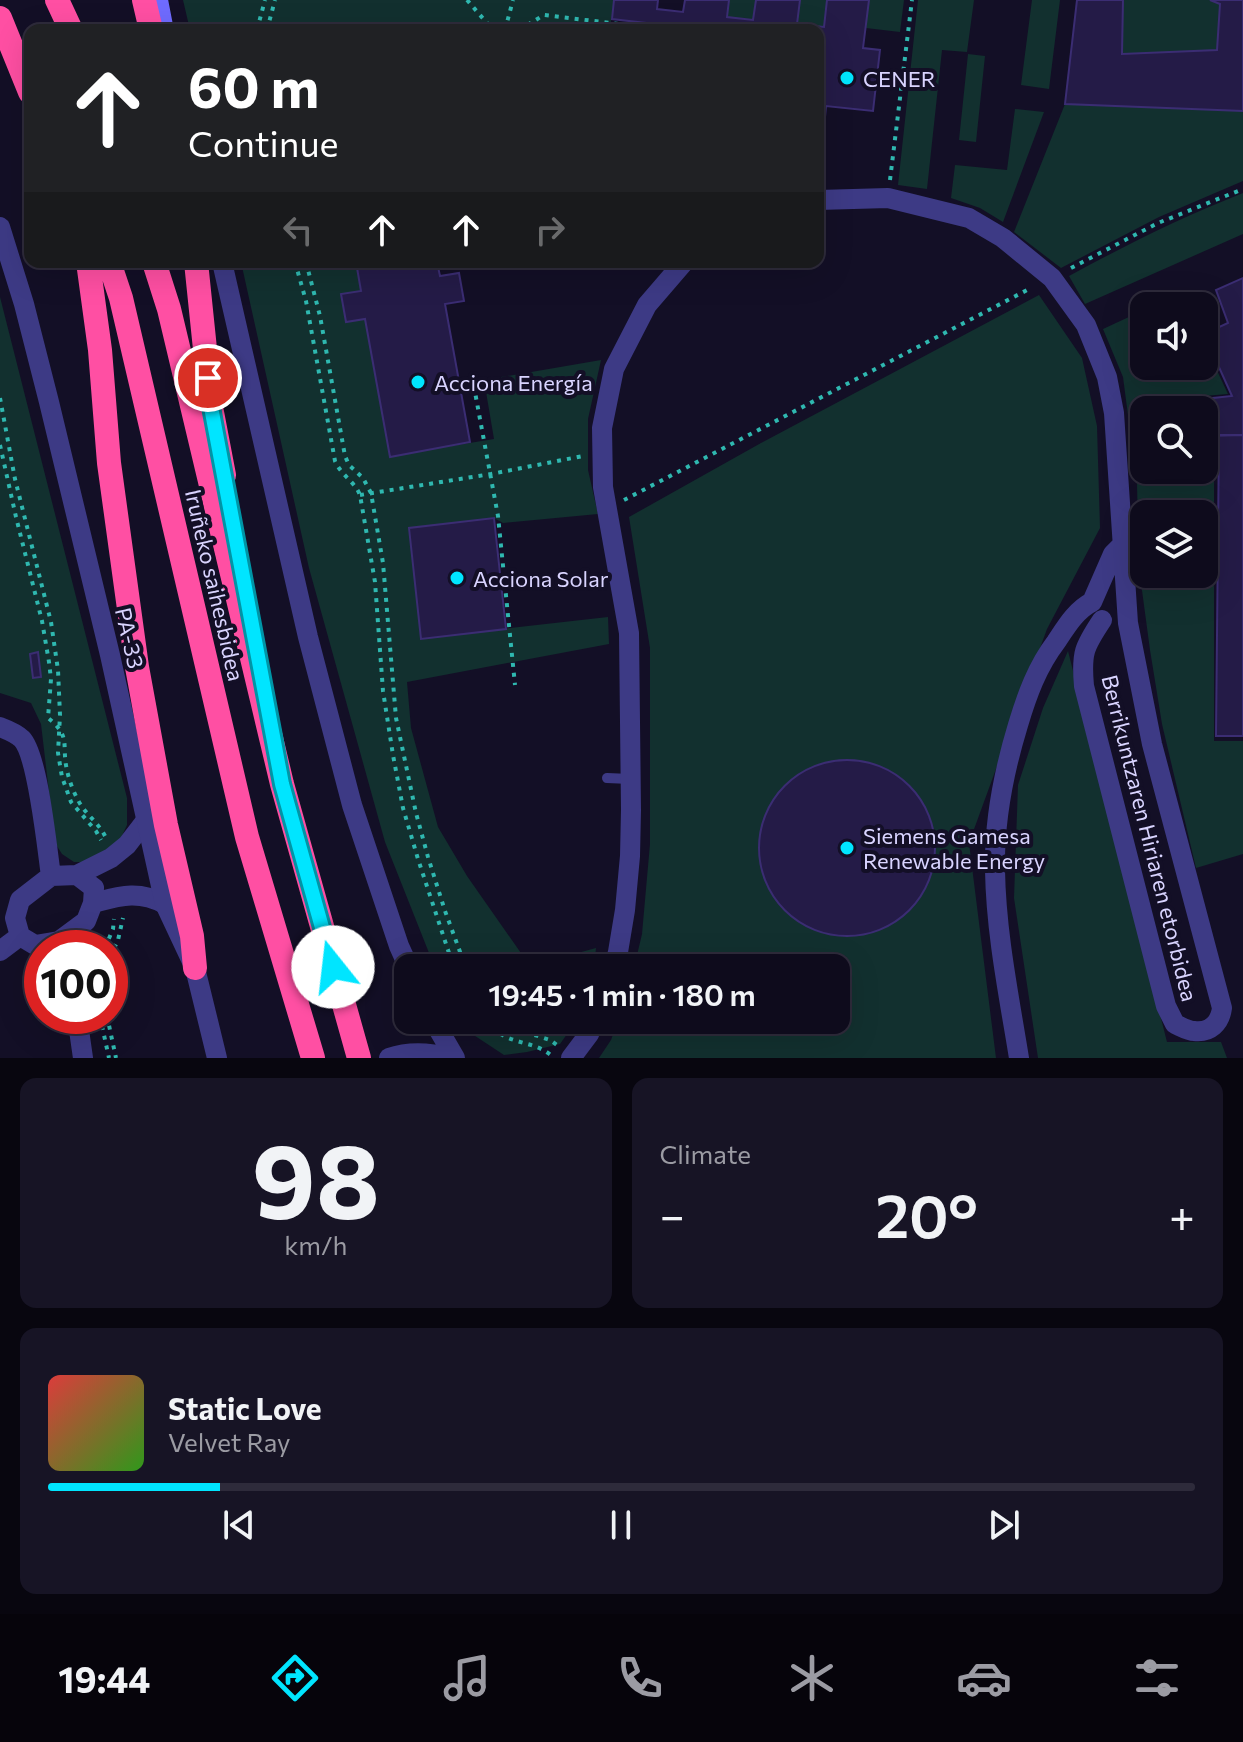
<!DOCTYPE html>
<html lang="en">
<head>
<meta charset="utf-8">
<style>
  body { margin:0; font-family:Commissioner,sans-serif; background:#171425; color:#f1f3f6; height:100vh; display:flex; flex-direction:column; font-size:30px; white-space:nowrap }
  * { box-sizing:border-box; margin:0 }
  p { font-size:26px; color:#9b9ba3 }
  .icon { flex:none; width:44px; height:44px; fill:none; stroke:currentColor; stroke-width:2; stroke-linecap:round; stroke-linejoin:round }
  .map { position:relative; height:1058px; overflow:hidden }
  .drawer { display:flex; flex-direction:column; gap:20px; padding:20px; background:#08060f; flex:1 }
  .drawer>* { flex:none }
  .hud { position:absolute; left:24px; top:24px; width:800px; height:244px; border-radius:16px; box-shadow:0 8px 32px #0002,0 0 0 2px #2e2b3b; background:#202124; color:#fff; overflow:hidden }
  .tools { position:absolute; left:1130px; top:292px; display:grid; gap:16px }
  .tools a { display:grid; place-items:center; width:88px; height:88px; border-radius:16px; background:#0e0b1c; box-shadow:0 8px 32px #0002,0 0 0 2px #2e2b3b; font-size:40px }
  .speed { position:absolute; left:24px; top:930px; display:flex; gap:16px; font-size:40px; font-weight:700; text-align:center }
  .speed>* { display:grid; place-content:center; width:104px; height:104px; border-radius:50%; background:#0e0b1c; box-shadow:0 8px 32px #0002,0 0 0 2px #2e2b3b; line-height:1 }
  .speed .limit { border:12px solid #d22; background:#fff; color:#111 }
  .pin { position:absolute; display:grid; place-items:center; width:68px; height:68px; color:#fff; margin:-34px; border:4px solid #fff; border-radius:50%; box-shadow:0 2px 8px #0007 }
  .me { position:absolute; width:88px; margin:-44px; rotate:344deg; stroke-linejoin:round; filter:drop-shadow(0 0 6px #0008) }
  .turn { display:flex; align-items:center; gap:28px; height:168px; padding:0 32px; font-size:36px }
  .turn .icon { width:104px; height:104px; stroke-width:2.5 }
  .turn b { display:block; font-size:56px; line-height:68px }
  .lanes { display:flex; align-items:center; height:76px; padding:0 32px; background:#0003; justify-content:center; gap:40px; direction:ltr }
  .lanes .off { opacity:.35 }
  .big { font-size:60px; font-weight:600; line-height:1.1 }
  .drawer .card { flex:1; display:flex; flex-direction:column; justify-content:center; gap:12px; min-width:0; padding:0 28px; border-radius:16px; background:#171425 }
  .drawer .dial { align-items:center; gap:0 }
  .dial b { font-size:104px; line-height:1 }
  .song { display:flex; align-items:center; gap:24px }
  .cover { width:96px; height:96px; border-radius:12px; background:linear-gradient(135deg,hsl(0 70% 55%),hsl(110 70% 35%)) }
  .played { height:8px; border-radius:4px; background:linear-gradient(90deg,#00e5ff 15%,#2e2b3b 15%) }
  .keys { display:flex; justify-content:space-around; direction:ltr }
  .heat { display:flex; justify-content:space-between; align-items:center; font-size:44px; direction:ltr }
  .drawer .tiles { flex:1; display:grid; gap:20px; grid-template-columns:1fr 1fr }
  .card:last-child { grid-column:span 2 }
  .trip { position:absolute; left:394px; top:954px; width:456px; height:80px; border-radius:16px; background:#0e0b1c; box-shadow:0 8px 32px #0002,0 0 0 2px #2e2b3b; font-weight:600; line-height:80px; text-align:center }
  .menu { display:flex; height:128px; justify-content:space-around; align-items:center; background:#06040b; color:#9b9ba3 }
  .menu .icon { width:56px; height:56px }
  .menu .current { color:#00e5ff }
  .menu b { font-size:36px; color:#f1f3f6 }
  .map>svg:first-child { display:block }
</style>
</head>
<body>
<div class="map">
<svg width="1243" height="1058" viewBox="0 0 1243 1058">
  <rect width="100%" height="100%" fill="#130f26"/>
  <path fill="#12302f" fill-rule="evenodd" d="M 183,0 L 614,0 L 610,29 L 619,30 L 190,30 Z
    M 729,0 L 756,0 L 753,20 L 727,17 Z
    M 800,0 L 827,0 L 824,27 L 797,24 Z
    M 869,0 L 904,0 L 900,32 L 866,28 Z
    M 918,0 L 974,0 L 967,52 L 942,50 L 927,189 L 898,185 Z
    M 1032,0 L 1060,0 L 1049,89 L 1021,85 Z
    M 1123,0 L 1210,0 L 1220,4 L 1243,1 L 1243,50 L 1122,54 Z
    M 968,54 L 985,56 L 976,142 L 959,140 Z
    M 1065,104 L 1243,111 L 1243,181 L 1159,217 L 1061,268 L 1014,232 Z
    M 1015,109 L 1044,112 L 1003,222 L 980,208 L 951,198 L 955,165 L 1007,170 Z
    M 1243,193 L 1243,234 L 1085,304 L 1069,276 C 1126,245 1182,217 1243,193 Z
    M 241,262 L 356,262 L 361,291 L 341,295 L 346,322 L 365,319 L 390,456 L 494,439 L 484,380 L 601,360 L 588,419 L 588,470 L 598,514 L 503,523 L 494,518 L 409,528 L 421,638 L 608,617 L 609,644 L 407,682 L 411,728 L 438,827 L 467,876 L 530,966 L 596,948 L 594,968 L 435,968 L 385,842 L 309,568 Z
    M 1039,295 L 1082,358 L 1097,426 L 1100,528 L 1047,629 L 969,843 L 996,1058 L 599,1058 L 611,1040 L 618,1020 L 836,1020 L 836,968 L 634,968 L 642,934 L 650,844 L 650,648 L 629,517 L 761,443 Z
    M 0,297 L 127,798 L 127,825 L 119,842 L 92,862 L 74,862 L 62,854 L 55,843 L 41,724 L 31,703 L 0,693 Z
    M 1144,310 L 1144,366 L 1204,366 L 1204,343 L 1228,394 L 1203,396 L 1203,410 L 1144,410 L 1144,470 L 1204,470 L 1204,437 L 1214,439 L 1214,741 L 1243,741 L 1243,854 L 1196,868 L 1162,724 L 1150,650 L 1139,568 L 1137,484 L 1123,377 L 1103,329 ZM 1144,514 L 1204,514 L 1204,574 L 1144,574 Z
    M 1068,651 L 1167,1042 L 1221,1042 L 1227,1058 L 1038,1058 L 1014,898 L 1018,785 L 1043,708 Z
    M 458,1020 L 577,1020 L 560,1044 L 527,1052 L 504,1055 L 463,1028 Z"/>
  <path fill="#241b47" stroke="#3b2d73" stroke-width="2" d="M 614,0 L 658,0 L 657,9 L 683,12 L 685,0 L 729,0 L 727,17 L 753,20 L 756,0 L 800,0 L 797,24 L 824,27 L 827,0 L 869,0 L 863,48 L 880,50 L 873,111 L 826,106 L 825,117 L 818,118 L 818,30 L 707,30 L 612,19 Z
    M 1077,0 L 1123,0 L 1122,54 L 1217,50 L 1220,4 L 1210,0 L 1243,0 L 1243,111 L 1065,104 Z
    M 356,262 L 437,262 L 440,276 L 459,273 L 464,301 L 445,304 L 470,442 L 390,457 L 365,319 L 346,322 L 341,294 L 361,291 Z
    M 1243,278 L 1243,435 L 1206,436 L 1204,399 L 1232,396 L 1204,334 L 1228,323 L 1216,290 Z
    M 1219,435 L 1243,435 L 1243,736 L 1216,736 Z
    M 494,518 L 506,629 L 421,639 L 409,528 Z
    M 38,652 L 41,677 L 33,678 L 30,654 Z
    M759 848a88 88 0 1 1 176 0a88 88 0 1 1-176 0Z"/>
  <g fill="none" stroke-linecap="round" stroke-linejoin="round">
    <path stroke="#2fb8b0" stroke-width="4" stroke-dasharray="4 6" stroke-linecap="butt" d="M 467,0 L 493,30
      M 257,30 L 265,0
      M 267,30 L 275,0
      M 505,30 L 513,0
      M 519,30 L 544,15 L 669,30
      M 890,180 L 912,0
      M 295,262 L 306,301 L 335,461 C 341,475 355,482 360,495 L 375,582 L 383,691 L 393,755 L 403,808 L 418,859 L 449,953 L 455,968
      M 306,262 L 320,316 L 345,456 L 349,465 L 363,478 L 371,493 L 383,563 L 396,718 L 416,813 L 428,857 L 445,911 L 466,968
      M 1071,268 L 1158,223 L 1243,189
      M 472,376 L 498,516 L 515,685
      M 0,398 L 15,479 L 51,622 L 58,670 L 60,715 L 58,753 L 62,777 L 71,802 L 96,831 L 101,840
      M 0,445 L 16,517 L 42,621 L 49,662 L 51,679 L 48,718 C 72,737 61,745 67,770 C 69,780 73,791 78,800 C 85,814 98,822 105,836
      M 360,495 L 491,474 L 583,456
      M 624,500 L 1031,288
      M 105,948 L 113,929 L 114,919
      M 110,957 L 118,940 L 123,918
      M 107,1016 L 116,1058
      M 486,1020 C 505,1047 531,1038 552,1056
      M 498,1020 L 504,1025 L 550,1040 L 557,1045
      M 102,1026 L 109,1058"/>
    <path stroke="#3d3a85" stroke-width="10" d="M 607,778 L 630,779"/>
    <path stroke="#3d3a85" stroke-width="20" d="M 818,200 L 888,198 L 969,218 L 1003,238 L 1052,278 L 1086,325 L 1107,377 L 1114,413 L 1128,623 L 1152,744 L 1222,1008 C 1220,1023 1210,1033 1194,1031 C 1188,1031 1180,1026 1175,1024 L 1166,1006 L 1084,686 C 1081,653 1084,647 1102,620
      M 0,727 C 8,730 16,733 22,739 C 38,756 47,848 51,876
      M 77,875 L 94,888 L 93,903 L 86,921 L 59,941 L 35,945 L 20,936 L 15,918 L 20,900 L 51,876 Z
      M 77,875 L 111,858 L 127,845 L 147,819
      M 93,903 C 120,896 138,890 165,904
      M 0,951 L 20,936
      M 614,968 L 618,952 L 625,910 L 630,856 L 631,810 L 629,633 L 603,487 L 602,428 L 614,369 L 647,305 L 684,262
      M 77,1016 L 83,1058
      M 571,1058 L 589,1034 L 595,1020
      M 1019,1058 C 1009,996 996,933 995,870 C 994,821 1004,771 1018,725 C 1027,695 1037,667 1056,642 C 1066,627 1076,610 1092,602 L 1113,554 L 1124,543"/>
    <path stroke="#3d3a85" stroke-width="20" d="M 0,227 L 24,304 L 49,402 L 110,655 L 165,904 L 195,968 L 217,1058
      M 222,262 L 308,637 L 352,805 L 399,946 L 409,968
      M 433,1020 L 455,1058
      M 389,1058 C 409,1051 429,1052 449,1058"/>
    <path stroke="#6f6bff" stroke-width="20" d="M 158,0 L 163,26"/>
    <path stroke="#ff4fa3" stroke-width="24" d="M 57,0 L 71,30
      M 144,0 L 151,30
      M 0,18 L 30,92
      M 88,262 L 100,350 L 109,463 L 137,667 L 166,825 L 192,936 L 195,968
      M 109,262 L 121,298 L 247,837 L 313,1058
      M 154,262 L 169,309 L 282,784 L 359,1058
      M 196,262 L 211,407 L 224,475"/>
  </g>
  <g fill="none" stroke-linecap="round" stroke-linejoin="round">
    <g stroke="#0095a6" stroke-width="20">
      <path id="route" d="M 208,378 L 211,407 L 282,784 L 333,967"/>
    </g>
    <use href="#route" stroke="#00e5ff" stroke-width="14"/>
  </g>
  <g fill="#00e5ff" stroke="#130f26" stroke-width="3">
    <circle cx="847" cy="78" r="8"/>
    <circle cx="418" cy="382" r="8"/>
    <circle cx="457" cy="578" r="8"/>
    <circle cx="847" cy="848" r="8"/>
  </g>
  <g text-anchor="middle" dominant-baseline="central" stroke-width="8" stroke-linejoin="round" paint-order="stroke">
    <g font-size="22" fill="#d9d4ff" stroke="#130f26" text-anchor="start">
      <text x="863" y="78">CENER</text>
      <text x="434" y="382">Acciona Energía</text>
      <text x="473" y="578">Acciona Solar</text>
      <text x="863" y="835">Siemens Gamesa<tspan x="863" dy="25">Renewable Energy</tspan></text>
    </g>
    <g font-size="22" fill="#d9d4ff" stroke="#130f26">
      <text transform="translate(215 585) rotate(77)">Iruñeko saihesbidea</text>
      <text transform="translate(130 638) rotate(77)">PA-33</text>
      <text transform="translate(1150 838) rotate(76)">Berrikuntzaren Hiriaren etorbidea</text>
    </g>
  </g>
</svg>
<div class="tools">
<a><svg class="icon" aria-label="sound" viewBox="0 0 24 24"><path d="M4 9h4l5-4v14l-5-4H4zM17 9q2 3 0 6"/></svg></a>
<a><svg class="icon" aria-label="search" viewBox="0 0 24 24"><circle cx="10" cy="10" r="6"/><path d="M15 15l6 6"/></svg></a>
<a><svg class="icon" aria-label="layers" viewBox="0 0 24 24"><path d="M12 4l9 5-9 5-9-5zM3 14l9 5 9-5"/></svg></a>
</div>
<div class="speed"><div class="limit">100</div></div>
<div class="pin" style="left:208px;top:378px;background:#d93025"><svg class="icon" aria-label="arrive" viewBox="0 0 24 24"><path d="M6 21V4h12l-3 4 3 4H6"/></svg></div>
<svg class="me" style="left:333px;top:967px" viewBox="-20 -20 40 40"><circle r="19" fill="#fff"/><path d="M0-13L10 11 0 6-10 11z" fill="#00e5ff"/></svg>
<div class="trip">19:45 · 1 min · 180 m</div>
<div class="hud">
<div class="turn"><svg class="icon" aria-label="ahead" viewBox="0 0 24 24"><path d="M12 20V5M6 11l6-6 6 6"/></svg><div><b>60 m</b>Continue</div></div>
<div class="lanes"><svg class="icon off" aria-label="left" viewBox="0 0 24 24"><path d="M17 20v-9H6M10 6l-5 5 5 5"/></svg><svg class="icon" aria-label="ahead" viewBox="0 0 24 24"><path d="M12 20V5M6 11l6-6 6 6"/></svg><svg class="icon" aria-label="ahead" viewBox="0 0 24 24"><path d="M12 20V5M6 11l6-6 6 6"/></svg><svg class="icon off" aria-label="right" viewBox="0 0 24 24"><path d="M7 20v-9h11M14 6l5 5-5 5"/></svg></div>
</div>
</div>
<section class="drawer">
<div class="tiles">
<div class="card dial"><b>98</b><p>km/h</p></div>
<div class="card"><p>Climate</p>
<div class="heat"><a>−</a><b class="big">20°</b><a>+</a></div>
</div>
<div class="card">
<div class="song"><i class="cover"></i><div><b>Static Love</b><p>Velvet Ray</p></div></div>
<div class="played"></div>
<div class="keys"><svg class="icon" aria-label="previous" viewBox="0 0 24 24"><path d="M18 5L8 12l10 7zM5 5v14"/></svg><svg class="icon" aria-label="pause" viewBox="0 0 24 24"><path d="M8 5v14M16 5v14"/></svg><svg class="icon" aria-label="next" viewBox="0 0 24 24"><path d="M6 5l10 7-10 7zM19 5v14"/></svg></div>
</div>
</div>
</section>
<nav class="menu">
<b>19:44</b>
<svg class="icon current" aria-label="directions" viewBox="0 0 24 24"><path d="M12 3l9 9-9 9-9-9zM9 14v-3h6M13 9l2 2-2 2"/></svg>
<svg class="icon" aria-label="music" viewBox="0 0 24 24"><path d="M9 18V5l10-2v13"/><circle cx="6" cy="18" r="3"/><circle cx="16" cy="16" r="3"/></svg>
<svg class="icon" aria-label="phone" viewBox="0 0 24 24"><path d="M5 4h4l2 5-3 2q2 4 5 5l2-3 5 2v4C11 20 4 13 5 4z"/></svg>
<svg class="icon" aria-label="climate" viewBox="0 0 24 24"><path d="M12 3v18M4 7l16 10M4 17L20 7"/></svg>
<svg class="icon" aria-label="car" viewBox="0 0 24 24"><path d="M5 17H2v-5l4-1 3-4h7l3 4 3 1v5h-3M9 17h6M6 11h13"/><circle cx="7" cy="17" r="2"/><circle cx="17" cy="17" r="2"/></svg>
<svg class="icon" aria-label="filters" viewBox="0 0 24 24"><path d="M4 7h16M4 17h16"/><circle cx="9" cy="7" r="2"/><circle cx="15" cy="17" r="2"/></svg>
</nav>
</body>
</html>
